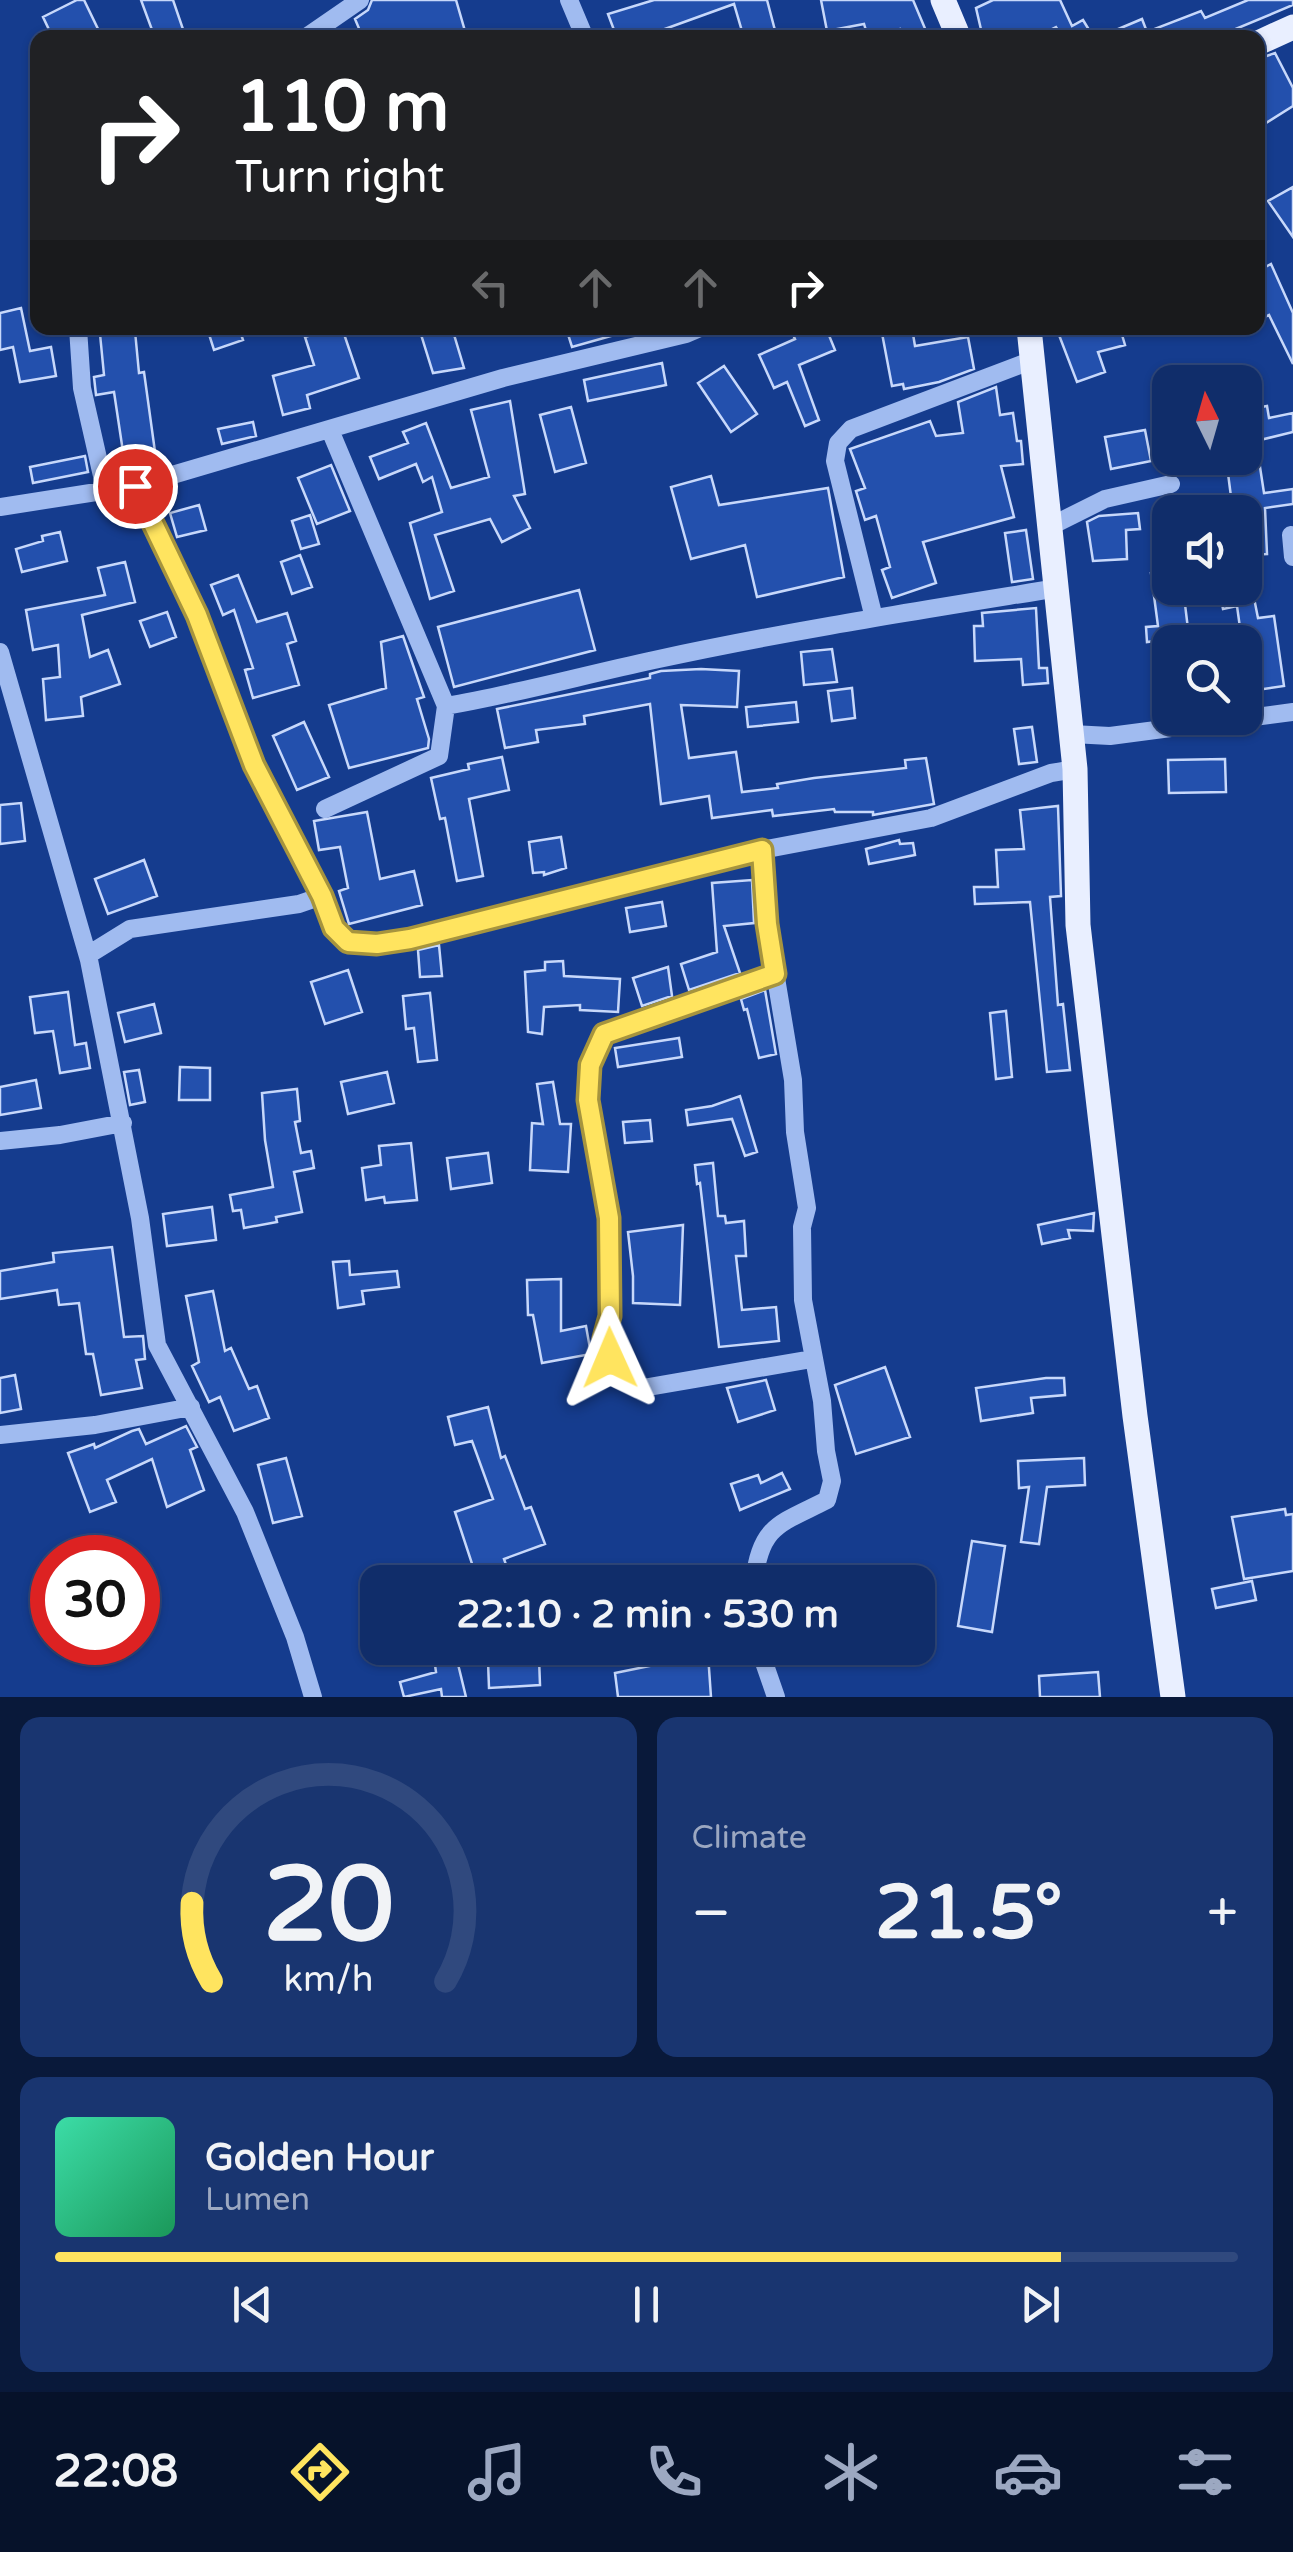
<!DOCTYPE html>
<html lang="en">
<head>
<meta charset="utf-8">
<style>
  body { margin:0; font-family:"Varela Round",sans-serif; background:#193570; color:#f1f3f6; height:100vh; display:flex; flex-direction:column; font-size:38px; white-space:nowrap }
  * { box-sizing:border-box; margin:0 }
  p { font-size:32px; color:#9ca8c1 }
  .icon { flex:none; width:55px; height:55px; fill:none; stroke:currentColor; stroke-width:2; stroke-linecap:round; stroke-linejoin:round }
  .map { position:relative; height:1697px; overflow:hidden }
  .sheet { display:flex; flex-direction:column; gap:20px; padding:20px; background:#09193a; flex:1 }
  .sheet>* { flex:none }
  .guide { position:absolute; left:30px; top:30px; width:1235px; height:305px; border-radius:20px; box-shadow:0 2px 8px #0004,0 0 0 2px #30497e; background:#202124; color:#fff; overflow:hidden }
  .needle { width:65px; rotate:355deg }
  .fabs { position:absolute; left:1152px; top:365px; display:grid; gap:20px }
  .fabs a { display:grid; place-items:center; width:110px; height:110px; border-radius:20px; background:#102d6a; box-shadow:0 2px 8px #0004,0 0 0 2px #30497e; font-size:50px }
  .speed { position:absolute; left:30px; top:1535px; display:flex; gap:20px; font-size:50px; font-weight:700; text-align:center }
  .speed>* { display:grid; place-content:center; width:130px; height:130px; border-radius:50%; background:#102d6a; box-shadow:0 2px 8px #0004,0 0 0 2px #30497e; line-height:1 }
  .speed .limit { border:15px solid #d22; background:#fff; color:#111 }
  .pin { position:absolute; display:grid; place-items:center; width:85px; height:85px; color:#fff; margin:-42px; border:5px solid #fff; border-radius:50%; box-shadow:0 2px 10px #0007 }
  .me { position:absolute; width:110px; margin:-55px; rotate:359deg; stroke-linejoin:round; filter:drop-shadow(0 0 8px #0008) }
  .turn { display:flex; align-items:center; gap:35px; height:210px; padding:0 40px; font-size:45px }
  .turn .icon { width:130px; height:130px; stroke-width:2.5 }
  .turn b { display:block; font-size:70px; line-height:85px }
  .lanes { display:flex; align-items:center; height:95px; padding:0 40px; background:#0003; justify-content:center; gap:50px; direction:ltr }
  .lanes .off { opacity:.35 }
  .big { font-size:75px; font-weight:700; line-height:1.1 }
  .sheet .widget { flex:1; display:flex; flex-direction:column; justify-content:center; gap:15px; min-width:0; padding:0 35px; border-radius:20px; background:#193570 }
  .sheet .dial { align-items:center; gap:0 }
  .dial svg { height:260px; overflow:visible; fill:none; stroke:#30497e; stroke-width:7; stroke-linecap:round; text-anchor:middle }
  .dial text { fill:#f1f3f6; stroke:none }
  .song { display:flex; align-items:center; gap:30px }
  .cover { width:120px; height:120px; border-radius:15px; background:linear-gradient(135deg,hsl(160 70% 55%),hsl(150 70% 35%)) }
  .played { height:10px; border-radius:5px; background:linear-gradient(90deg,#ffe45f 85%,#30497e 85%) }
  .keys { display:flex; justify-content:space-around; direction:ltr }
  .heat { display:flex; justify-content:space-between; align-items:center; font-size:55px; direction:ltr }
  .sheet .tiles { flex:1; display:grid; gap:20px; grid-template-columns:1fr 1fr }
  .widget:last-child { grid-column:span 2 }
  .trip { position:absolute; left:360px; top:1565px; width:575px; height:100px; border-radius:20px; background:#102d6a; box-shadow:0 2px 8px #0004,0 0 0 2px #30497e; font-weight:700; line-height:100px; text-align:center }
  .dock { display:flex; height:160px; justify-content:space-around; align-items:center; background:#06122a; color:#9ca8c1 }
  .dock .icon { width:70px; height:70px }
  .dock .selected { color:#ffe45f }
  .dock b { font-size:45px; color:#f1f3f6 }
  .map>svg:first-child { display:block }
</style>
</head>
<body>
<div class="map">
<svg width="1293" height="1697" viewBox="0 0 1293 1697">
  <rect width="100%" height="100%" fill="#153c8e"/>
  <path fill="#2350ad" stroke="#c7d8fb" stroke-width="2.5" d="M 77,0 L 84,0 L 98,29 L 80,38 L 53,38 L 43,17 Z
    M 141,0 L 173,0 L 186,38 L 155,38 Z
    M 372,0 L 456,0 L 467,38 L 363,38 L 355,19 L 368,10 Z
    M 654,0 L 767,0 L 777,38 L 744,38 L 734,4 L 640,38 L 617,38 L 608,14 Z
    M 821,0 L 913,0 L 929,38 L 903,38 L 900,29 L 868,37 L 864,24 L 827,31 Z
    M 993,0 L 1060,0 L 1072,26 L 1083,20 L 1094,38 L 1052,38 L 1060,33 L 1056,27 L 1034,38 L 983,38 L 976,8 Z
    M 1248,0 L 1293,0 L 1293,5 L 1214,38 L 1097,38 L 1142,19 L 1147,32 L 1201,11 L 1205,18 Z
    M 1275,53 L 1293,88 L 1293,106 L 1258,128 L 1258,59 Z
    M 1293,187 L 1293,237 L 1268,201 Z
    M 1271,264 L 1293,313 L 1293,364 L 1269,315 L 1263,318 L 1258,305 L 1258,271 Z
    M 21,308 L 30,351 L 51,347 L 56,376 L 20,382 L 13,347 L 0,350 L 0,313 Z
    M 207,328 L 239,328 L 243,340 L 214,350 Z
    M 333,328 L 342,328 L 359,378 L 307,395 L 310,408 L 283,415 L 273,376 L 314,365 L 305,337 Z
    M 419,328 L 452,328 L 464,368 L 433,373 Z
    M 566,328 L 625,328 L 625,332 L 572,347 Z
    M 790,328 L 826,328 L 835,350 L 799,365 L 819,420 L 805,426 L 787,382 L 774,388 L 759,355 L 795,339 Z
    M 881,328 L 912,328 L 915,346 L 968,337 L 974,369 L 939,382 L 904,389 L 903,384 L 892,386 Z
    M 1079,328 L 1120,328 L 1125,345 L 1098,352 L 1105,372 L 1077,382 L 1059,335 Z
    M 135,331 L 139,373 L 144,372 L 156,459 L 125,465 L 114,392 L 96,395 L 94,377 L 104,375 L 100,334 Z
    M 662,363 L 666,385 L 588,401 L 584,380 Z
    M 724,366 L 757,414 L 731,432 L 698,383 Z
    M 996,387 L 1000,415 L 1013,413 L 1017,441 L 1021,441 L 1023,464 L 1001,466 L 1014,517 L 923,542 L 936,583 L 892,598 L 882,570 L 890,567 L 876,516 L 865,520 L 856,491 L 865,488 L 850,449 L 930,421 L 936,436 L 963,433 L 958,402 Z
    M 510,401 L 525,494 L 514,496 L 530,528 L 502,542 L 490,519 L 435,535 L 454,591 L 430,599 L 410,523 L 442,512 L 432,477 L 423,482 L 416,464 L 379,479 L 370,457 L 408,443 L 403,432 L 426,423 L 451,488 L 489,477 L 471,410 Z
    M 1267,406 L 1269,418 L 1293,413 L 1293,432 L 1256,441 L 1264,493 L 1293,489 L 1293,504 L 1265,508 L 1267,554 L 1245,555 L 1245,512 L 1233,512 L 1226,458 L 1245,458 L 1245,410 Z
    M 571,407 L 586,463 L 555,472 L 540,415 Z
    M 253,422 L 256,436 L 222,444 L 218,429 Z
    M 1145,430 L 1151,461 L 1111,469 L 1105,437 Z
    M 85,456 L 88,472 L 33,483 L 30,467 Z
    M 331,465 L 350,511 L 317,524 L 298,478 Z
    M 711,476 L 719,505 L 828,488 L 844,577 L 757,597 L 745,545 L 691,559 L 671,487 Z
    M 199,505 L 206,530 L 177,537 L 170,513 Z
    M 1138,513 L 1140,529 L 1126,530 L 1127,559 L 1093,561 L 1087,522 L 1099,516 Z
    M 310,515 L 319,544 L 301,549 L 292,521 Z
    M 1026,530 L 1033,579 L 1012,582 L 1005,533 Z
    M 60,532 L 67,561 L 22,572 L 16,549 L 43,541 L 42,536 Z
    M 300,555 L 312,587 L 292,594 L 281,562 Z
    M 125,562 L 135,602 L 82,615 L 90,657 L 108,650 L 120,684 L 81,697 L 83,716 L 46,720 L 43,679 L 60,677 L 58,645 L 33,650 L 26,610 L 105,595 L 98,568 Z
    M 1170,571 L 1170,588 L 1183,588 L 1189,637 L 1147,642 L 1146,627 L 1158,626 L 1151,573 Z
    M 238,575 L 257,622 L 287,613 L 296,641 L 287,644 L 299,685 L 253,698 L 245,670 L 253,668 L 234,610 L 223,615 L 211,585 Z
    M 1219,588 L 1252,588 L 1258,618 L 1274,616 L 1284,686 L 1250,691 L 1245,642 L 1242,642 L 1237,606 L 1223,609 Z
    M 579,590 L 595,650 L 454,687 L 438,627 Z
    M 1036,608 L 1039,668 L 1047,668 L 1048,683 L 1023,685 L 1021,659 L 975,661 L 974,626 L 983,626 L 982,613 Z
    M 167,612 L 176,637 L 150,647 L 140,621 Z
    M 403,636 L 424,697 L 417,699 L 429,739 L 428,748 L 349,768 L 329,705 L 386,688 L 381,642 Z
    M 832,649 L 837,682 L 804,685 L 801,652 Z
    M 701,669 L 739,671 L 737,707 L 681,705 L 689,758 L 736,752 L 742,792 L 778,788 L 777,784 L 814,778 L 906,768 L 905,760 L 926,758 L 934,804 L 873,815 L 873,812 L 835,812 L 834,809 L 773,816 L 772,810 L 712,818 L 709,796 L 661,804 L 650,704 L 584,716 L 585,724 L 536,730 L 538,742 L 505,748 L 497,709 L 650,678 L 650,674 L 661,671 Z
    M 852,688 L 855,718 L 832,721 L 828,691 Z
    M 796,702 L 798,722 L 748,727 L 746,707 Z
    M 304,722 L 329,777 L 297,790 L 273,736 Z
    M 1032,727 L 1037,762 L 1019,764 L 1014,729 Z
    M 502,757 L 509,790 L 469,799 L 483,876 L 457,881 L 445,818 L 440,819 L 431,778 L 469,769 L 468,764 Z
    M 1225,759 L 1226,792 L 1169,793 L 1168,760 Z
    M 21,803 L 25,841 L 0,844 L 0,805 Z
    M 1058,806 L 1061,896 L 1050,897 L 1058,1005 L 1063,1004 L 1070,1070 L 1047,1072 L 1030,902 L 975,904 L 974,887 L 998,887 L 996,850 L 1024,849 L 1020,810 Z
    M 367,812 L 380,879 L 414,871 L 422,905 L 349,924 L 339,891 L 348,888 L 340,847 L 319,850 L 314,821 Z
    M 561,837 L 566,868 L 544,875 L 544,872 L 533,873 L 529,842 Z
    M 899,840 L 900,844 L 913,843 L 915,855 L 869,864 L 866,849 Z
    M 144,860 L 157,896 L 108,914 L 95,879 Z
    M 752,880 L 754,923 L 724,926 L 740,973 L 689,990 L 681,964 L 717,952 L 712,883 Z
    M 662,902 L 666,926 L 630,932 L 626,908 Z
    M 439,945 L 442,976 L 420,977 L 418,950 Z
    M 563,961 L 564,976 L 620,979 L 618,1012 L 580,1010 L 580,1005 L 544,1007 L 542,1034 L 528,1032 L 525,972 L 545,970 L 545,962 Z
    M 668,967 L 672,996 L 642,1006 L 633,978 Z
    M 348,970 L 362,1012 L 325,1024 L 311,982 Z
    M 765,990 L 776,1054 L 759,1058 L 747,1009 L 744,1010 L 741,999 Z
    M 68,992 L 75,1045 L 86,1043 L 90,1068 L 60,1073 L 53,1031 L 35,1033 L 30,997 Z
    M 430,993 L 437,1060 L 418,1062 L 414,1028 L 406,1029 L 403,996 Z
    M 154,1004 L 161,1033 L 125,1042 L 118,1013 Z
    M 1006,1011 L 1012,1077 L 996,1079 L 990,1013 Z
    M 679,1038 L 682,1057 L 618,1067 L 615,1048 Z
    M 180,1067 L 210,1068 L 210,1100 L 179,1100 Z
    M 139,1070 L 145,1102 L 130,1105 L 124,1072 Z
    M 387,1072 L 394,1103 L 348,1114 L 341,1082 Z
    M 36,1080 L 41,1108 L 0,1115 L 0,1087 Z
    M 553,1082 L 560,1124 L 571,1124 L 568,1172 L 530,1170 L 532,1123 L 543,1124 L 537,1084 Z
    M 297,1089 L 300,1121 L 295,1122 L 301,1153 L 311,1151 L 314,1168 L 294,1172 L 302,1212 L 276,1217 L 277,1222 L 244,1228 L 241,1210 L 233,1211 L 230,1195 L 273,1187 L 265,1140 L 262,1093 Z
    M 740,1096 L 757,1152 L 745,1156 L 732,1119 L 688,1125 L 686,1110 L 712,1106 Z
    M 650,1120 L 652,1141 L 625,1143 L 623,1122 Z
    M 411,1143 L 417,1200 L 385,1203 L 384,1197 L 366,1200 L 362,1168 L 381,1165 L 379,1146 Z
    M 488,1153 L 492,1183 L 451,1189 L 447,1158 Z
    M 713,1163 L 718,1216 L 725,1216 L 726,1223 L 744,1221 L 746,1256 L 736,1256 L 742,1310 L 776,1307 L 779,1341 L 719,1347 L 700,1183 L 697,1184 L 695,1165 Z
    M 212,1207 L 216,1240 L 167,1246 L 163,1214 Z
    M 1094,1213 L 1093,1231 L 1068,1230 L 1070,1238 L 1042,1244 L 1038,1225 Z
    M 683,1225 L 680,1305 L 633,1303 L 633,1276 L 628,1232 Z
    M 112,1247 L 124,1337 L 143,1336 L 145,1359 L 136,1360 L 142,1388 L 101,1395 L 93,1354 L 86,1354 L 79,1303 L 59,1305 L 57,1290 L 0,1299 L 0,1271 L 54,1262 L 53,1253 Z
    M 349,1261 L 350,1275 L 397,1271 L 399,1287 L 362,1291 L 364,1304 L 338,1308 L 333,1262 Z
    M 561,1279 L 561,1331 L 586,1326 L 591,1354 L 542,1363 L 533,1315 L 528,1315 L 527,1280 Z
    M 213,1291 L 225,1351 L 231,1348 L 249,1389 L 257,1386 L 269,1418 L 234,1431 L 220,1397 L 209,1402 L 192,1366 L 199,1362 L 186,1296 Z
    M 885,1367 L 910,1437 L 856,1454 L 835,1385 Z
    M 15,1375 L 21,1409 L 0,1413 L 0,1378 Z
    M 1046,1378 L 1064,1378 L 1065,1395 L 1031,1398 L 1033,1413 L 981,1421 L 976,1388 Z
    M 766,1380 L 775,1410 L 738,1422 L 727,1388 Z
    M 488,1407 L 501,1458 L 505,1456 L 525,1509 L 531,1507 L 545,1544 L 504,1559 L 512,1582 L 478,1582 L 455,1512 L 493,1499 L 472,1441 L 455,1445 L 448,1417 Z
    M 186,1426 L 197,1447 L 190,1450 L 204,1490 L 167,1507 L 152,1459 L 107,1480 L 116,1502 L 90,1512 L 68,1453 L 94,1444 L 95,1448 L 132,1431 L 139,1429 L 146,1444 Z
    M 286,1458 L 302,1516 L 273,1523 L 258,1465 Z
    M 1084,1458 L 1085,1485 L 1047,1487 L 1039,1544 L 1021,1542 L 1029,1487 L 1019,1488 L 1018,1461 Z
    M 782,1473 L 790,1489 L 740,1510 L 731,1484 L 758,1475 L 761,1483 Z
    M 1285,1509 L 1286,1515 L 1293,1514 L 1293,1571 L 1244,1579 L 1232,1517 Z
    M 972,1541 L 1005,1546 L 992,1632 L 958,1626 Z
    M 1252,1581 L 1256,1600 L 1216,1608 L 1212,1589 Z
    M 708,1654 L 711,1697 L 618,1697 L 615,1673 L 674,1661 L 673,1657 Z
    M 539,1658 L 540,1685 L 489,1688 L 488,1661 Z
    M 457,1660 L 466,1697 L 442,1697 L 441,1689 L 404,1697 L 400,1682 L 436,1672 L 435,1665 Z
    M 1098,1672 L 1100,1697 L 1040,1697 L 1039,1676 Z"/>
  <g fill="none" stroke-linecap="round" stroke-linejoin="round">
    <path stroke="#a0bbf0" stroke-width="18" d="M 569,0 L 585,38
      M 305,38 L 360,0
      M 78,328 L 82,388 L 105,489
      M 330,430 L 446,706 C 516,694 584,675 654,660 C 787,631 923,610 1058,588
      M 135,486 L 197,615 L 254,765 L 322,896 L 334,927 L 348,942 L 377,944 L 411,939 L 762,850 L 931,818 L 1051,773 L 1075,769
      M 0,507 L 135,486 L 503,378 L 686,334 L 700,328
      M 1051,526 L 1105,499 L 1171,484
      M 1291,535 L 1293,557
      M 874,618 L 835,461 L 838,443 L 851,429 L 1033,360
      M 0,652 L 89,960 L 140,1218 L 157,1345 L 245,1512 L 295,1637 L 313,1697
      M 1072,734 L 1110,736 L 1293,712
      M 325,809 L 439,756 L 446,706
      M 88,955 L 130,929 L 299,904 L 322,896
      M 775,974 L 603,1033 L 590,1065 L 587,1100 L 609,1219 L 610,1316 L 604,1338 L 610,1358 L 623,1381 L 637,1389 L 812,1359
      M 0,1141 L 60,1135 L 123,1123
      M 0,1435 L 95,1425 L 191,1407
      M 754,1582 C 760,1525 780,1524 827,1500 L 832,1481 L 826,1451 L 822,1401 L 803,1300 L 802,1227 L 807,1208 L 795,1132 L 793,1080 L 767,924 L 762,850
      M 759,1648 L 776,1697"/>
    <path stroke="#e9efff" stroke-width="25" d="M 943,0 L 959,38
      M 1258,43 L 1293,27
      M 1029,328 L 1075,769 L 1078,925 L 1135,1416 L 1173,1697"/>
  </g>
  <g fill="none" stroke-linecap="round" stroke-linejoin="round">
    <g stroke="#a6943e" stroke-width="25">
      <path id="route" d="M 135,486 L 197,615 L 254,765 L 322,896 L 334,928 L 348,942 L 377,944 L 410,939 L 762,850 L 767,924 L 775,974 L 604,1034 L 590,1065 L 588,1100 L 609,1218 L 610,1316 L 604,1338 L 610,1358"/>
    </g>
    <use href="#route" stroke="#ffe45f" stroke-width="18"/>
  </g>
</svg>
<div class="fabs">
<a><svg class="needle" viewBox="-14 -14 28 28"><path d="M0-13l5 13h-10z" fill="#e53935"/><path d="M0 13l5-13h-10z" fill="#9ca8c1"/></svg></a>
<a><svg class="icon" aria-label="sound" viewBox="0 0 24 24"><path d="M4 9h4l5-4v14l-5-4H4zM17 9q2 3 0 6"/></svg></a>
<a><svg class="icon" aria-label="search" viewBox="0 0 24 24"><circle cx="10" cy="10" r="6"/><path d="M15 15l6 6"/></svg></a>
</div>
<div class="speed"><div class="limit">30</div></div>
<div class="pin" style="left:135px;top:486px;background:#d93025"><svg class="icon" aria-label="arrive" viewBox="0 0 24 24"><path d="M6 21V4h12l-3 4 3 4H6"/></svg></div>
<svg class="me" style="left:610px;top:1358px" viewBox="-20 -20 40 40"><path d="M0-17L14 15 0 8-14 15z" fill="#ffe45f" stroke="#fff" stroke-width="4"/></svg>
<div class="trip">22:10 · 2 min · 530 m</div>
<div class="guide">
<div class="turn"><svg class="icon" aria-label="right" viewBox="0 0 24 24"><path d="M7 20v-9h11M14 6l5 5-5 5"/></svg><div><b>110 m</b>Turn right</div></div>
<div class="lanes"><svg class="icon off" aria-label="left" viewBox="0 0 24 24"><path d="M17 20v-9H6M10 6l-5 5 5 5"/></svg><svg class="icon off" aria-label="ahead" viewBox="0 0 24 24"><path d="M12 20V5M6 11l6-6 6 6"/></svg><svg class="icon off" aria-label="ahead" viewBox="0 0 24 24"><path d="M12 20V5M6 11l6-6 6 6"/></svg><svg class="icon" aria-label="right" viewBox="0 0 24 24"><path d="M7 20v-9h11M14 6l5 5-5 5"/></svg></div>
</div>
</div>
<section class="sheet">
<div class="tiles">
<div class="widget dial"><svg viewBox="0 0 100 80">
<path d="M14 69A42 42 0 1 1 86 69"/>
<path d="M14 69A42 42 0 0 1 8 45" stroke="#ffe45f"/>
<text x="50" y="56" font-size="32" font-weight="700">20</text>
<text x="50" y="72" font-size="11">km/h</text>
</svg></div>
<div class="widget"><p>Climate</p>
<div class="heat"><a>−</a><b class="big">21.5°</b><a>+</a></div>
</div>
<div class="widget">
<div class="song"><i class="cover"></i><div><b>Golden Hour</b><p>Lumen</p></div></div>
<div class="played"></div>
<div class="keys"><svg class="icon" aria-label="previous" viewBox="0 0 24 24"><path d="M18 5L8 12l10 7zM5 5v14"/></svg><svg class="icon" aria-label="pause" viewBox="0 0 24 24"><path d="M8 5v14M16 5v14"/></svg><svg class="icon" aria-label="next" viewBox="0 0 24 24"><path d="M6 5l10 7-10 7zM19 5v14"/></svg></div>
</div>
</div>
</section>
<nav class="dock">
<b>22:08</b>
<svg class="icon selected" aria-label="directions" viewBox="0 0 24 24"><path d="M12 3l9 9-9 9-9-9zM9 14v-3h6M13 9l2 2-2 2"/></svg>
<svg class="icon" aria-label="music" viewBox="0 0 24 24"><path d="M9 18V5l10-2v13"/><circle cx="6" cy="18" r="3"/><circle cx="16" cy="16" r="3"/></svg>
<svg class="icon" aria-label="phone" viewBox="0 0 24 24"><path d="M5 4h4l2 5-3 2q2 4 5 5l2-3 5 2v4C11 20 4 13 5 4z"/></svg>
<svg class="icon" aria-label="climate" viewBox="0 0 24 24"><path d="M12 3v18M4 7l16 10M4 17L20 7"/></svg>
<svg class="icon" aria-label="car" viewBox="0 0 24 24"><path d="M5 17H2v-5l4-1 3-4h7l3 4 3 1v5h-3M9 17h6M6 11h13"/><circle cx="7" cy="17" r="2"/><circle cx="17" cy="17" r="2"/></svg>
<svg class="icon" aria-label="filters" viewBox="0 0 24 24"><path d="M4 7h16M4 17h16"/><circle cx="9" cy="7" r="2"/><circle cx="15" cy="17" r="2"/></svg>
</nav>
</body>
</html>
